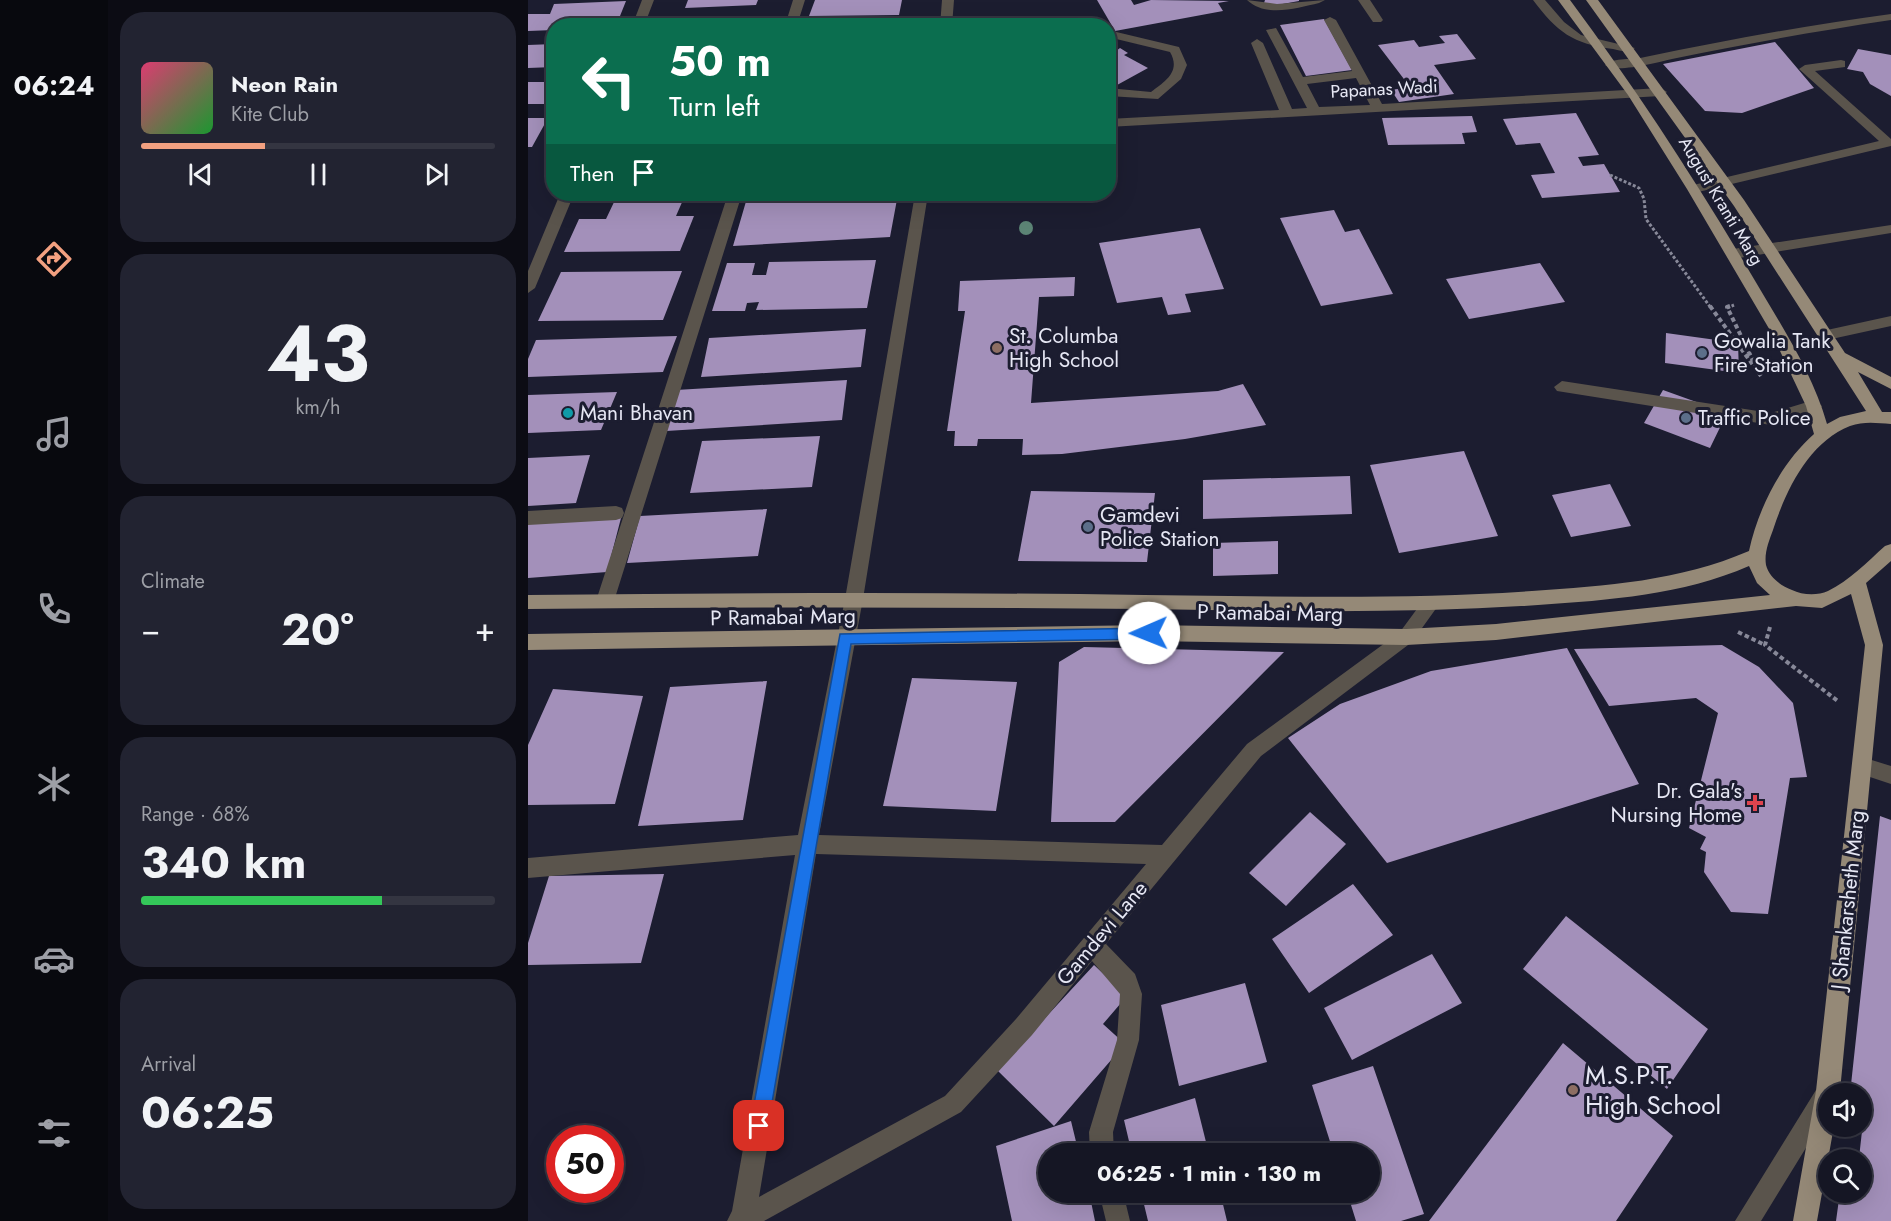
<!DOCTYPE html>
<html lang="en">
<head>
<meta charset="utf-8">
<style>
  body { margin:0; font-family:Jost,sans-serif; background:#222331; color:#f1f3f6; height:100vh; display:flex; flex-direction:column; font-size:22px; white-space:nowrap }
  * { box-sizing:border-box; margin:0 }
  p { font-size:20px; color:#9d9fa6 }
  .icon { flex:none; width:33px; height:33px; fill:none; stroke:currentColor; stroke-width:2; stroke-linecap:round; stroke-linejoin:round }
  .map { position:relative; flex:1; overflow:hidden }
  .details { display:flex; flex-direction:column; gap:12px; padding:12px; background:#0c0c14; width:420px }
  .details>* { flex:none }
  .banner { position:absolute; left:18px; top:18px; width:570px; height:183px; border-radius:24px; box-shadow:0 6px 24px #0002,0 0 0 2px #343541; background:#0b6e4f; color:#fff; overflow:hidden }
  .controls { position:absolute; left:1290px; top:1083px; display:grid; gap:12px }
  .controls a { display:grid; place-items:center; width:54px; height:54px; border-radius:50%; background:#151624; box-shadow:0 6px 24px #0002,0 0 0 2px #343541; font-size:30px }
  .speed { position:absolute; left:18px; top:1125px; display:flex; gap:12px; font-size:30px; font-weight:700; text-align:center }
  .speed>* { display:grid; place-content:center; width:78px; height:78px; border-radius:50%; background:#151624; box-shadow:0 6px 24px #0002,0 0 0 2px #343541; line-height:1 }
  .speed .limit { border:9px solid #d22; background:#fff; color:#111 }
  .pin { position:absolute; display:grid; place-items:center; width:51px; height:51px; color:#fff; margin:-26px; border-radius:12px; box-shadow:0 3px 9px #0006 }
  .me { position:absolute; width:66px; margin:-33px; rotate:269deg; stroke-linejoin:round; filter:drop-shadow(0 0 4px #0008) }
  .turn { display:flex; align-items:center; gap:21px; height:126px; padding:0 24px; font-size:27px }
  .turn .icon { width:78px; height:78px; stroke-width:2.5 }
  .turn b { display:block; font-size:42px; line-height:51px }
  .then { display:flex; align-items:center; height:57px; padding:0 24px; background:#0003; gap:12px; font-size:22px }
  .big { font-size:45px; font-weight:700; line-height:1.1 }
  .details .card { flex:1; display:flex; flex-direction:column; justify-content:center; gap:9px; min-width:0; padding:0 21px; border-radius:24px; background:#222331 }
  .details .dial { align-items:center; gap:0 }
  .dial b { font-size:78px; line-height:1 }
  .song { display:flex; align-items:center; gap:18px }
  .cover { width:72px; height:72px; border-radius:9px; background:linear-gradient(135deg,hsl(340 70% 55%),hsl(130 70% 35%)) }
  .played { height:6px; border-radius:3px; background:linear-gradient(90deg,#f2a080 35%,#343541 35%) }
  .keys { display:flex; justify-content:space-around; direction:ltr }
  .heat { display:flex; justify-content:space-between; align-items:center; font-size:33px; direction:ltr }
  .charge { height:9px; border-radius:4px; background:linear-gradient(90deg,#34c759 68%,#343541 0) }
  .trip { position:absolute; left:510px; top:1143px; width:342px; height:60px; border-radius:30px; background:#151624; box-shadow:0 6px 24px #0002,0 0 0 2px #343541; font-weight:700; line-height:60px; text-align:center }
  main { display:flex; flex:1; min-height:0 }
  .tab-bar { display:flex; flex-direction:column; width:108px; justify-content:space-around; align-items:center; background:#08090e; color:#9d9fa6 }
  .tab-bar .icon { width:42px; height:42px }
  .tab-bar .current { color:#f2a080 }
  .tab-bar b { font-size:27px; color:#f1f3f6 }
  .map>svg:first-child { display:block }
</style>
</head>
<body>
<main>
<nav class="tab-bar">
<b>06:24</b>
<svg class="icon current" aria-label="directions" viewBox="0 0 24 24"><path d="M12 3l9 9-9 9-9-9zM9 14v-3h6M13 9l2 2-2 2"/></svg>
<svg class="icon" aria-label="music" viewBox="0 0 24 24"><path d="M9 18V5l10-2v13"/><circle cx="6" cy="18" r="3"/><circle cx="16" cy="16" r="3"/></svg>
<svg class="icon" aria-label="phone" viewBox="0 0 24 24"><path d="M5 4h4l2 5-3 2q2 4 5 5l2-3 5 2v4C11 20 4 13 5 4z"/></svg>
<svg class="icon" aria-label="climate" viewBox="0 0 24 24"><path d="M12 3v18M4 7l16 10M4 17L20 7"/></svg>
<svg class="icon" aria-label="car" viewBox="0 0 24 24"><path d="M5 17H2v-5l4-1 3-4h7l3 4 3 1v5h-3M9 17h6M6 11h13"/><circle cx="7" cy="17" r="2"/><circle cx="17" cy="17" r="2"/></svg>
<svg class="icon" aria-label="filters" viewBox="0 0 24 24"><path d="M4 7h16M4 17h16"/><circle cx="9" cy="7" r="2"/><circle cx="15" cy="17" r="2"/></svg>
</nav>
<section class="details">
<div class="card">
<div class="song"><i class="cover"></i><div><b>Neon Rain</b><p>Kite Club</p></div></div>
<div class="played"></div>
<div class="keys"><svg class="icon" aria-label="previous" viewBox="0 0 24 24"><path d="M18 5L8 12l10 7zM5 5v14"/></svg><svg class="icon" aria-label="pause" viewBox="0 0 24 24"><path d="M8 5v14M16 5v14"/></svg><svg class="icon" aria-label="next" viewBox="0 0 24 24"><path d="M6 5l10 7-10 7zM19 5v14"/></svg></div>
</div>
<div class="card dial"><b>43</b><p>km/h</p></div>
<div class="card"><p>Climate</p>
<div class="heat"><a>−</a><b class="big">20°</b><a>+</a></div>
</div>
<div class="card"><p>Range · 68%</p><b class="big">340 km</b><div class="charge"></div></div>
<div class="card"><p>Arrival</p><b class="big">06:25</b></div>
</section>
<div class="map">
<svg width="1363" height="1221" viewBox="0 0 1363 1221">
  <rect width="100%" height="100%" fill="#1c1d30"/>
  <path fill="#a390ba" d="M 160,0 L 230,0 L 228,5 L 157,8 Z
    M 287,0 L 374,0 L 371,15 L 281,16 Z
    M 569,0 L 603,0 L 606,5 L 623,0 L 701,1 L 690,3 L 695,11 L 587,31 Z
    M 737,0 L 771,0 L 771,1 L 749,5 L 736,3 Z
    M 98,1 L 88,26 L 26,26 L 26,30 L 0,31 L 0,14 L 22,14 L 26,4 Z
    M 492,16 L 493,26 L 447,26 L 447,19 Z
    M 796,19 L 824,70 L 778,76 L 752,25 Z
    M 929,34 L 948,59 L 906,65 L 926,94 L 871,102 L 863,90 L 882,87 L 850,45 L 886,40 L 891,47 L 917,43 L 911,36 Z
    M 1247,42 L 1286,88 L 1214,113 L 1177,111 L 1135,64 Z
    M 26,44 L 26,67 L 0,68 L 0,45 Z
    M 580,47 L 588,51 L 592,48 L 600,53 L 596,55 L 620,68 L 580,90 Z
    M 1330,49 L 1363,55 L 1363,96 L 1342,84 L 1335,72 L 1319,69 Z
    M 0,82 L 26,82 L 26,104 L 0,104 Z
    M 1048,113 L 1071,155 L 1050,157 L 1055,166 L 1076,164 L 1092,192 L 1014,198 L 1003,175 L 1027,173 L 1012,143 L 988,145 L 975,119 Z
    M 944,116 L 949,132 L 934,133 L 937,144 L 860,145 L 854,118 Z
    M 0,118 L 20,118 L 4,147 L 0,147 Z
    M 310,194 L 370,194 L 362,237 L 205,246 L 219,198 Z
    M 87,200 L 155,200 L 148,216 L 166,216 L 152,251 L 36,252 L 51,219 L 78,219 Z
    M 806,210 L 817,232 L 831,229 L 865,294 L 793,306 L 752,218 Z
    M 672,228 L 696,289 L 657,294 L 663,312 L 640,315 L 634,297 L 589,303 L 571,243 Z
    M 348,260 L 339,308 L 228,310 L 231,302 L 219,303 L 217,311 L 184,311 L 199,263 L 227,263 L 224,275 L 238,275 L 241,262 Z
    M 1012,263 L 1037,302 L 941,319 L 918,279 Z
    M 154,271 L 135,320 L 10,321 L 33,272 Z
    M 547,277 L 546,296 L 511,297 L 503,403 L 690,391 L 715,384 L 738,425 L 657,439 L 534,454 L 494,455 L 495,439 L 450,439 L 449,446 L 426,446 L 427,431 L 419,431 L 437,311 L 430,311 L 432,281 Z
    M 338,329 L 333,367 L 173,377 L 181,338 Z
    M 1138,333 L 1210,343 L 1211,373 L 1137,363 Z
    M 149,336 L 135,372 L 0,377 L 0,359 L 8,340 Z
    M 319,380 L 314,420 L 138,431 L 148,390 Z
    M 1135,390 L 1199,413 L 1182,448 L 1116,423 Z
    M 89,392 L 73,430 L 0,433 L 0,395 Z
    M 292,436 L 284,487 L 162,493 L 174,441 Z
    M 936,451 L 970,536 L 871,553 L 842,465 Z
    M 62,455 L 48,503 L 0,506 L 0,458 Z
    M 822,476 L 824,514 L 675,519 L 675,480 Z
    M 1082,484 L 1103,526 L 1043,537 L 1024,495 Z
    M 503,491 L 627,493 L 619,562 L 490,561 Z
    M 239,509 L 230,556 L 99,563 L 112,516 Z
    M 93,518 L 79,572 L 0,578 L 0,524 Z
    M 750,541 L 750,574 L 685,576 L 685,543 Z
    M 1194,645 L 1231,667 L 1265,703 L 1279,777 L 1262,778 L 1240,914 L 1203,912 L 1176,872 L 1178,852 L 1172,849 L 1178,837 L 1161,828 L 1190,713 L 1168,698 L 1081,706 L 1046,649 Z
    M 556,647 L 756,652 L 587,822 L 523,822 L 531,662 Z
    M 1039,648 L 1111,784 L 859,863 L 760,738 L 812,704 L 903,671 Z
    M 384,678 L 489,682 L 468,811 L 355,806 Z
    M 239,681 L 215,820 L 110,826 L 142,687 Z
    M 25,689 L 115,696 L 87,804 L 0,805 L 0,745 Z
    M 782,812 L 818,844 L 758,906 L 721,873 Z
    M 1352,816 L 1363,820 L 1363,1221 L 1308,1221 L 1312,1192 L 1334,1192 L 1334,1160 L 1315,1160 L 1316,1152 L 1331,1158 L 1336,1113 L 1334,1094 L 1322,1094 Z
    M 136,874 L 113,963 L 0,965 L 0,943 L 21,876 Z
    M 825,884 L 865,935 L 781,993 L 744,939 Z
    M 1038,916 L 1180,1029 L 1139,1089 L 995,969 Z
    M 904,954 L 934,1003 L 824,1060 L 796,1008 Z
    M 566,965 L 599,996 L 575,1024 L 597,1044 L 526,1126 L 469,1070 Z
    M 717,983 L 739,1062 L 651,1086 L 633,1005 Z
    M 1035,1043 L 1145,1136 L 1088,1221 L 901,1221 Z
    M 845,1066 L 896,1214 L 873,1221 L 828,1221 L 819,1192 L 842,1192 L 842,1154 L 806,1154 L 784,1085 Z
    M 667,1098 L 681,1154 L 604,1154 L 596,1120 Z
    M 543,1121 L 551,1154 L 520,1154 L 520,1192 L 561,1192 L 567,1221 L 484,1221 L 468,1146 Z
    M 613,1192 L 692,1192 L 699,1221 L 620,1221 Z"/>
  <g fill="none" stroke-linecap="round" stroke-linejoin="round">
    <path stroke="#878898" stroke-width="3" stroke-dasharray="3 2" stroke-linecap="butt" d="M 1082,175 L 1111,188 L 1116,199 L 1118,219 L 1183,308
      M 1199,308 L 1206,305"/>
    <path stroke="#878898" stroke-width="4" stroke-dasharray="4.5 3" stroke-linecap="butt" d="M 1182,306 L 1233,376
      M 1202,306 L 1199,307 L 1228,367
      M 1242,627 L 1237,645 L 1311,702
      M 1210,632 L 1237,645"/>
    <path fill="#5a544c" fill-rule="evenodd" d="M 114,0 L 126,0 L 116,26 L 104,26 Z
      M 265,0 L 277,0 L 271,19 L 265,22 L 259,19 Z
      M 414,0 L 426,0 L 424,26 L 412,26 Z
      M 719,0 L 749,4 L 797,0 L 791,3 C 769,8 738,18 719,0 Z
      M 830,0 L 842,0 L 855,20 L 853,22 L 845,22 Z
      M 1005,0 L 1017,0 L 1036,22 L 1053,35 L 1107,48 C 1101,53 1093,51 1085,49 C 1045,44 1029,32 1005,0 Z
      M 1363,14 L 1363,20 C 1289,31 1217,44 1144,59 C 1130,62 1087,74 1077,65 C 1086,57 1105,60 1117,57 C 1199,40 1280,25 1363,14 Z
      M 802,17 L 808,20 L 854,104 L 1133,88 L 1139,92 L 1133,96 L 580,127 L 580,119 L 751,110 L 723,43 L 729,39 L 735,43 L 764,109 L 779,108 L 738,30 L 748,28 L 775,77 L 824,71 L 796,20 ZM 828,78 L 842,105 L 791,107 L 779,84 Z
      M 580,30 L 651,47 L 659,65 L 653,79 L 630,99 L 580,96 L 580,88 L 623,92 C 638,81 653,71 642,52 L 580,37 Z
      M 1313,60 L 1317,61 L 1317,67 L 1287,71 L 1363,139 L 1363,146 L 1166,193 L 1161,192 L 1161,186 L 1351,141 L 1271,69 L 1277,65 Z
      M 32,194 L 46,194 L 7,288 L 0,293 L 0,271 Z
      M 200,194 L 214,194 L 86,601 L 83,606 L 77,608 L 71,606 L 68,601 Z
      M 387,194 L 400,194 L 335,599 L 291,835 L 634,845 L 719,744 L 872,632 L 897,598 L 903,596 L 909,598 L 912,603 L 884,642 L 733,756 L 578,944 L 607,974 L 614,994 L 611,1040 L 585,1132 L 586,1154 L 562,1154 L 561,1132 L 589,1040 L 592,994 L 564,961 L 504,1035 L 433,1112 L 236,1221 L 199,1221 L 204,1211 L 267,855 L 0,878 L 0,858 L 270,835 L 317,599 ZM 288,854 L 618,864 L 488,1019 L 417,1096 L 231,1197 Z
      M 1363,225 L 1363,233 L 1205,259 L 1198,254 L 1205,249 Z
      M 1363,316 L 1363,326 L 1299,340 L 1292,335 L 1299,330 Z
      M 1034,381 L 1243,413 L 1286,400 L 1294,406 L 1292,410 L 1243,425 L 1029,391 L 1026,387 Z
      M 88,506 L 94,508 L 96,513 L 94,518 L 88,520 L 0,525 L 0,511 Z
      M 1334,757 L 1363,766 L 1363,784 L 1327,772 L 1324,766 L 1327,760 Z
      M 1296,1086 L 1304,1090 L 1306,1094 L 1300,1094 L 1300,1112 L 1233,1221 L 1207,1221 L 1288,1090 Z
      M 571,1192 L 595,1192 L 602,1221 L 578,1221 Z"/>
    <path fill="#958977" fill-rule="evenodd" d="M 1030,0 L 1042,0 C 1108,89 1167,179 1223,274 C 1251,322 1284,371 1299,424 L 1312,417 L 1338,411 L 1206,206 L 1058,0 L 1070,0 L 1216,200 L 1317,353 L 1363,377 L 1363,389 L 1330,372 L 1354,412 L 1363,412 L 1363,424 C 1349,423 1336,421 1322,426 C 1281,442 1258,490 1245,530 C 1241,541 1236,553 1238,565 C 1241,577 1253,586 1264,590 C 1274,595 1289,596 1300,591 C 1321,581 1339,562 1357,546 L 1363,544 L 1363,561 L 1338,583 L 1355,645 L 1312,1091 L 1311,1094 L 1300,1094 L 1300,1126 L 1306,1126 L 1289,1221 L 1265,1221 L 1288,1091 L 1337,645 L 1323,594 L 1294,608 L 1268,606 L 968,640 L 878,645 L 621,641 L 0,650 L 0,634 L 621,625 L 878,629 L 968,624 L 1242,595 L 1229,583 L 1221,566 C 1154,595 1082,600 1010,605 C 879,614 748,611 616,609 C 411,607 205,607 0,609 L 0,595 C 205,593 411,592 616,595 C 745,596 875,600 1004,591 C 1078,586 1151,581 1221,551 C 1230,509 1253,463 1286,434 L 1278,406 L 1243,332 L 1159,189 L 1100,95 Z"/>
  </g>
  <circle fill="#5c8475" cx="498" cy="228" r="7"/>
  <path fill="#1a73e8" stroke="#114b97" stroke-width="1.5" d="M 621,628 L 627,633 L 621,639 L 323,644 L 240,1126 L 237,1133 L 231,1135 L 225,1133 L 222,1126 L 312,634 Z"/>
  <g fill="#8d6e63" stroke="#1c1d30" stroke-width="2">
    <circle cx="469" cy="348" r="6"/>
    <circle cx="1045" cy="1090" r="6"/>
  </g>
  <g fill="#5c6f8a" stroke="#1c1d30" stroke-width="2">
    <circle cx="1174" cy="353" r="6"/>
    <circle cx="1158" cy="418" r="6"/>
    <circle cx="560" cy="527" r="6"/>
  </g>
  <circle fill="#0f9aa8" stroke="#1c1d30" stroke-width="2" cx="40" cy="413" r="6"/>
  <path fill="#e0444e" stroke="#1c1d30" stroke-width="2" d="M1224 794h6v6h6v6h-6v6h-6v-6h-6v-6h6z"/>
  <g text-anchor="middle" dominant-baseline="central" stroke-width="6" stroke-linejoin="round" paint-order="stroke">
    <g font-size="18" fill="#e6e7f4" stroke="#1c1d30">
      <text transform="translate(856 89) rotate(-3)">Papanas Wadi</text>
      <text transform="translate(1193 201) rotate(59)">August Kranti Marg</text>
    </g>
    <g font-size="21" fill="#e6e7f4" stroke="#1c1d30" text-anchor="start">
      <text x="481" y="336">St. Columba<tspan x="481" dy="24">High School</tspan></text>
      <text x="1186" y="341">Gowalia Tank<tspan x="1186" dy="24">Fire Station</tspan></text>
      <text x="52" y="413">Mani Bhavan</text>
      <text x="1170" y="418">Traffic Police</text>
      <text x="572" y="515">Gamdevi<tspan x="572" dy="24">Police Station</tspan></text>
      <text x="1214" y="791" text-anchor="end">Dr. Gala's<tspan x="1214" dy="24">Nursing Home</tspan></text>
    </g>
    <g font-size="21" fill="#e6e7f4" stroke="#1c1d30">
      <text transform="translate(742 613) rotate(1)">P Ramabai Marg</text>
      <text transform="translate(255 617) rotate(-1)">P Ramabai Marg</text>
      <text transform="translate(1320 900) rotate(-84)">J Shankarsheth Marg</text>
      <text transform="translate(574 933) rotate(-50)">Gamdevi Lane</text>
    </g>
    <g font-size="26" fill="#e6e7f4" stroke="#1c1d30" text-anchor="start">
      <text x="1057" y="1075">M.S.P.T.<tspan x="1057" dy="30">High School</tspan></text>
    </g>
  </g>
</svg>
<div class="controls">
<a><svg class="icon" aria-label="sound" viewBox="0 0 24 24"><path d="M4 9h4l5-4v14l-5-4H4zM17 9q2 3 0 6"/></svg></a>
<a><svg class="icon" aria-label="search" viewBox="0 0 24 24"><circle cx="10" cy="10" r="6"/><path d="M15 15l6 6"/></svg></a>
</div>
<div class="speed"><div class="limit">50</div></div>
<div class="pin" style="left:231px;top:1126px;background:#d93025"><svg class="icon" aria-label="arrive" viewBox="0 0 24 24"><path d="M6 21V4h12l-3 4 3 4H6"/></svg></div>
<svg class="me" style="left:621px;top:633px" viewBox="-20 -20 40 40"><circle r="19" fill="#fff"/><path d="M0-13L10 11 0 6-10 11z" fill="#1a73e8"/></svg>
<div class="trip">06:25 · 1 min · 130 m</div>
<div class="banner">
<div class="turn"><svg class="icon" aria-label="left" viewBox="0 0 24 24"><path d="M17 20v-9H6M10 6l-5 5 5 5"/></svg><div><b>50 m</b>Turn left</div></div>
<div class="then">Then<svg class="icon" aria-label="arrive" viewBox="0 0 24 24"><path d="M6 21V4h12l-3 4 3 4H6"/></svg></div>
</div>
</div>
</main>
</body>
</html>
